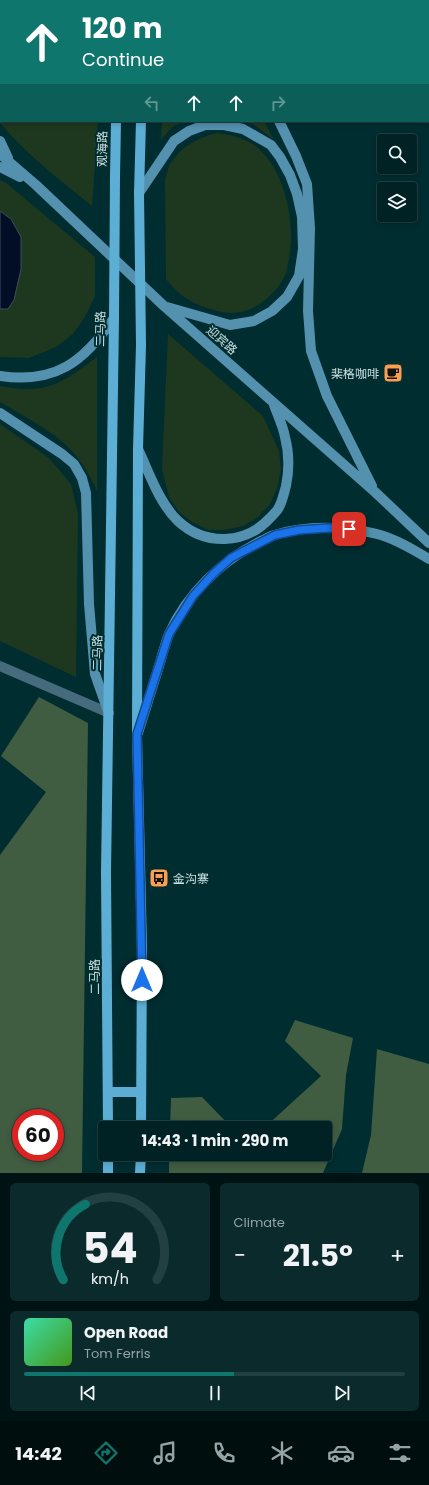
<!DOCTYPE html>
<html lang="en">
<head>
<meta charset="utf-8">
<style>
  body { margin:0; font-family:Poppins,"Noto Sans SC",sans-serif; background:#0a2a2c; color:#f1f3f6; height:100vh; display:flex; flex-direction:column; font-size:15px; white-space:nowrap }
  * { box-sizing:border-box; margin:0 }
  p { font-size:13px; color:#95a4a6 }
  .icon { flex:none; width:22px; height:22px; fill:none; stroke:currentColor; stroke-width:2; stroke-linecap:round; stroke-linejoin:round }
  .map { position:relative; height:1173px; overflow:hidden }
  .details { display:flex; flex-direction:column; gap:10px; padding:10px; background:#001314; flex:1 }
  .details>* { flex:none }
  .hud { position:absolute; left:0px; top:0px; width:429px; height:122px; box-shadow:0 2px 6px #0003,0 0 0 1px #223f41; background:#0f766e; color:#fff; overflow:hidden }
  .controls { position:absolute; left:377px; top:134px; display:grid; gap:8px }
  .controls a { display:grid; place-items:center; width:40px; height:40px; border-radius:4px; background:#002224; box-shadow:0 2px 6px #0003,0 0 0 1px #223f41; font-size:20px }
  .speed { position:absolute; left:12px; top:1109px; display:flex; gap:8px; font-size:20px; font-weight:700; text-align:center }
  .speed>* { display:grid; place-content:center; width:52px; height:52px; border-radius:50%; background:#002224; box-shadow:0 2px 6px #0003,0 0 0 1px #223f41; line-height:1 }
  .speed .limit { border:6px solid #d22; background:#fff; color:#111 }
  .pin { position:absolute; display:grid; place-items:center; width:34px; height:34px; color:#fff; margin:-17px; border-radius:8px; box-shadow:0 2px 6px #0006 }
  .me { position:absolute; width:44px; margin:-22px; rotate:0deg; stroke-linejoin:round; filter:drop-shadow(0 0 3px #0008) }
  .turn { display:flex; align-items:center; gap:14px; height:84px; padding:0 16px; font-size:18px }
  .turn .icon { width:52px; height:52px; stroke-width:2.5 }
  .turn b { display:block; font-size:28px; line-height:34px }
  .lanes { display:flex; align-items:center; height:38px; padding:0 16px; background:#0003; justify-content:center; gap:20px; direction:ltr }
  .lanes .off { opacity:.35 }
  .big { font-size:30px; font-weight:700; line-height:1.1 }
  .details .card { flex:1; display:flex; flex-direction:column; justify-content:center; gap:6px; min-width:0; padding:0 14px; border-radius:6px; background:#0a2a2c }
  .details .dial { align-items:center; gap:0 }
  .dial svg { height:104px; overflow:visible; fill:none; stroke:#223f41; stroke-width:7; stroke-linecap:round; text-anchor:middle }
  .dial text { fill:#f1f3f6; stroke:none }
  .song { display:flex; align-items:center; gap:12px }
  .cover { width:48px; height:48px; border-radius:6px; background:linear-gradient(135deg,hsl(160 70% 55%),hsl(100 70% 35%)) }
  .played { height:4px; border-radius:2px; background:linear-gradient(90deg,#0f766e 55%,#223f41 55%) }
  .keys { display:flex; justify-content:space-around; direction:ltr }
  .heat { display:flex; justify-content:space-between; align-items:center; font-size:22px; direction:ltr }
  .details .tiles { flex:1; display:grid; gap:10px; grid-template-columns:1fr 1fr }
  .card:last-child { grid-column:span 2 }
  .trip { position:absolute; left:98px; top:1121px; width:234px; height:40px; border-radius:4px; background:#002224; box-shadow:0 2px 6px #0003,0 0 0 1px #223f41; font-weight:700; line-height:40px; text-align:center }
  .menu { display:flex; height:64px; justify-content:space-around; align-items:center; background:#000e0e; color:#95a4a6 }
  .menu .icon { width:28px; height:28px }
  .menu .current { color:#0f766e }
  .menu b { font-size:18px; color:#f1f3f6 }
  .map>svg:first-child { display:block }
</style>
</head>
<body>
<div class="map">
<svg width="429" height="1173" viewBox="0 0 429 1173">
  <rect width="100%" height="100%" fill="#002d30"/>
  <path fill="#1e381f" d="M 1,47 L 1,121 L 98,121 L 92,206 C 60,180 27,155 0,123 Z
    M 162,121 L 185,121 L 172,127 L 161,140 Z
    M 246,121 L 264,121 L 274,140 L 253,124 Z
    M 217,133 C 230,135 243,137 254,145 C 286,168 297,227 288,263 C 287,267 287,273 284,277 C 280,286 272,294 265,300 C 249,313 233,316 214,310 C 193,304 180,297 166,279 L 165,179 C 167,174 168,168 170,164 C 180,147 199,137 217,133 Z
    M 0,180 L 6,183 L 95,257 L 95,296 L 85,317 L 73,334 L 56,347 L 29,358 L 0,357 Z
    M 168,334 L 263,416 L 279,451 L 281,468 L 277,489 L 270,504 L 258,517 L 243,526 L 224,530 L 209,530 L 192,522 L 179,512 L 169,497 L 162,469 Z
    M 97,357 L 97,491 C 90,475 81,460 69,448 C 53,431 20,414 0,402 L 0,386 C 46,395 61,384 97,357 Z
    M 0,424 L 49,458 L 71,484 L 78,514 L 76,677 L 0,641 Z"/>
  <path fill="#405c41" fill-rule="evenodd" d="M 39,697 L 88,723 L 82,1173 L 0,1173 L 0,855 L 46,792 L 1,756 ZM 21,1118 L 55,1118 L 55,1152 L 21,1152 Z
    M 295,1020 L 353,1038 L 346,1075 L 342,1129 L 323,1173 L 169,1173 L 169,1154 L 325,1154 L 325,1128 L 264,1128 L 321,1076 L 285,1041 Z
    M 377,1049 L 429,1064 L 429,1173 L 362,1173 L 371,1135 Z
    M 202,1097 L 232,1128 L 170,1128 L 171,1098 Z"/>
  <path fill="#020e26" stroke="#3e4d5e" d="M 0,211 L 11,219 L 21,237 L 21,269 L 14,300 L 8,309 L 0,309 Z"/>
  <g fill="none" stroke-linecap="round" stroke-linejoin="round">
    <path stroke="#456b7d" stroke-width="10" d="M 0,666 L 109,713"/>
    <path stroke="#5391af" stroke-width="10" d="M 218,0 L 219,1
      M 5,1 L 7,0
      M 0,34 L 1,33
      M 279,121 L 296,156 L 307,184 L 310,228 L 308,311 L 311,351 L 327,396 L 372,486
      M 0,141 L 8,158
      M 0,154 L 36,185 L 164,306 L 375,492 L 429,543
      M 0,167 L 20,177
      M 139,193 L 174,141 L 189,131 L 205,125 L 224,125 L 243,129 L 271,145 L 280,157 L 290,175 L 297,194 L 302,217 L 303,249 L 299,276 L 287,297 L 272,311 L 254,321 L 230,325 L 167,307
      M 0,376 C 55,384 84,362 114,318
      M 0,413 L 62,454 L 74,464 L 82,478 L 86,493 L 89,604 L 95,674 L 108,711
      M 138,449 C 149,472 159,503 178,521 C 205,546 245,545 270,518 C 273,515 276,512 278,509 C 282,503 284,493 286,486 C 289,471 289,452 285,437 C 283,426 278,416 274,405
      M 138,733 C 145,710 152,688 159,666 C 162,656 165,644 169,634 C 187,594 222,560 261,541 C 266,539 270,536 275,535 C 305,525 347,526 377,534 C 394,538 414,550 429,559"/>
    <path stroke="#5caed5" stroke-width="10" d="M 118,1 L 118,0
      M 145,1 L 145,0
      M 115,177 L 116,121
      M 139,193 L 141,121
      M 141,345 L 138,449 L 137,735 L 142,948 L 141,1128
      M 108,1092 L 141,1092
      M 108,1128 L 106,873 L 114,318
      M 108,1154 L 108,1173
      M 140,1173 L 141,1154"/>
    <path stroke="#5caed5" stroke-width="10" d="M 139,193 L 141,345
      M 114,318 L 115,177"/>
  </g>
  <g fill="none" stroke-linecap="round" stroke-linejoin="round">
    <g stroke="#114b97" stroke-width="10">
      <path id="route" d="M 142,980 L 137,734 L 169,634 L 193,596 L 213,574 L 231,558 L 242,552 L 275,535 L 299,530 L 328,528 L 349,529"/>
    </g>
    <use href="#route" stroke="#1a73e8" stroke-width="7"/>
  </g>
  <defs>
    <g id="cafe-square" transform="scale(1)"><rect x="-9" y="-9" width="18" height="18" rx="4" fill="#fa9f4f" stroke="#002d30"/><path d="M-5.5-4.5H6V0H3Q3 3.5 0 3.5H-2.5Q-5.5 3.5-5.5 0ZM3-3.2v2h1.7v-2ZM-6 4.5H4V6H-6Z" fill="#111"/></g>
    <g id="bus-square" transform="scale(1)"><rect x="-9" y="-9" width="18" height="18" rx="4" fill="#fa9f4f" stroke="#002d30"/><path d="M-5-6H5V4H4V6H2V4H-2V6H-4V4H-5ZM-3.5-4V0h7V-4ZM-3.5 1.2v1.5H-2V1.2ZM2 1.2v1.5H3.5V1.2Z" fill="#111"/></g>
  </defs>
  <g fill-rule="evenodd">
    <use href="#cafe-square" x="393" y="373"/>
    <use href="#bus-square" x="159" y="878"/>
  </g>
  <g text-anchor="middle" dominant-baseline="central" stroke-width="4" stroke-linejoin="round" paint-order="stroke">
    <g font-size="12" fill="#cae0e1" stroke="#002d30">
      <text transform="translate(102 149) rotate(-89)">观海路</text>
      <text transform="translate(100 329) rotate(-89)">二马路</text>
      <text transform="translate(222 340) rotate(42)">迎宾路</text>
      <text transform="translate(97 653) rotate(-89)">二马路</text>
      <text transform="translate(94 977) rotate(-90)">二马路</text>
    </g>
    <g font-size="12" fill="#cae0e1" stroke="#002d30" text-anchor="end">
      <text x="379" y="373">棐格咖啡</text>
      <text x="173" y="878" text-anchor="start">金沟寨</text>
    </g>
  </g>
</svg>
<div class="controls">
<a><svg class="icon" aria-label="search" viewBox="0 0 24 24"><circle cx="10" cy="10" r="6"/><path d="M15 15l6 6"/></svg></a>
<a><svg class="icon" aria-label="layers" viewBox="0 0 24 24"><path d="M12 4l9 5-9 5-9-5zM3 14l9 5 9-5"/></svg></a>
</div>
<div class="speed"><div class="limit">60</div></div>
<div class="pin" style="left:349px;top:529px;background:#d93025"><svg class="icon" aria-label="arrive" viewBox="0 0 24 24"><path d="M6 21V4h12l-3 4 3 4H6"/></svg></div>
<svg class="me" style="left:142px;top:980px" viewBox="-20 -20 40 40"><circle r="19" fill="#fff"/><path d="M0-13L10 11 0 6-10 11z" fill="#1a73e8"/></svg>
<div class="trip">14:43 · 1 min · 290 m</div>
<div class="hud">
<div class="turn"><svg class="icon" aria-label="ahead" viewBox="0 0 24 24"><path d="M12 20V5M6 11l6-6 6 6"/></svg><div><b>120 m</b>Continue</div></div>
<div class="lanes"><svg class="icon off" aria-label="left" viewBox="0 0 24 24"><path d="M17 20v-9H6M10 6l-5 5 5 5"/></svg><svg class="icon" aria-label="ahead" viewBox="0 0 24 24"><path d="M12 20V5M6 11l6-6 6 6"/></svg><svg class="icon" aria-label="ahead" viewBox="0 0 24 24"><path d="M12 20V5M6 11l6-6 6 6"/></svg><svg class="icon off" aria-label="right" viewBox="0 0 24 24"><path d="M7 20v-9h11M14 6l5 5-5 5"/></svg></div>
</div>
</div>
<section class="details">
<div class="tiles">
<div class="card dial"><svg viewBox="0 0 100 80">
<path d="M14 69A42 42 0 1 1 86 69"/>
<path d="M14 69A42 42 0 0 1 31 11" stroke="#0f766e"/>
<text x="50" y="56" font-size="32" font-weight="700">54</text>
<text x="50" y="72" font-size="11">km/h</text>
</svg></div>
<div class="card"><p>Climate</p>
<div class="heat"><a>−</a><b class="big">21.5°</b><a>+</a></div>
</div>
<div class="card">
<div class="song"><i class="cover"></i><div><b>Open Road</b><p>Tom Ferris</p></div></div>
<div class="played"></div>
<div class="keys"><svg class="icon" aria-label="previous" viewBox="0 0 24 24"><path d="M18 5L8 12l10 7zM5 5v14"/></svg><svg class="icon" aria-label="pause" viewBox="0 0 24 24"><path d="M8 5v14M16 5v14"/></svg><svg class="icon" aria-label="next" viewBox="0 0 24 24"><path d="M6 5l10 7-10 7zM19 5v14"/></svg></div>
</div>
</div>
</section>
<nav class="menu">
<b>14:42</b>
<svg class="icon current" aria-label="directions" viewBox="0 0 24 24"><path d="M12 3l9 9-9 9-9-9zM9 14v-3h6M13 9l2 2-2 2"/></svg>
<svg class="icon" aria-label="music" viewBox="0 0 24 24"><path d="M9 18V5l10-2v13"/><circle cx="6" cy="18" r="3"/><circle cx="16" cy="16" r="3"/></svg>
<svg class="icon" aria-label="phone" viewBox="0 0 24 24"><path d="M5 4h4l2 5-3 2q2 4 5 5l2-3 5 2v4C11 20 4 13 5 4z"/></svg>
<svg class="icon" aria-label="climate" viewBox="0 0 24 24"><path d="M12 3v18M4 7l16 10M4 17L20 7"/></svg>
<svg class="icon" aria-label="car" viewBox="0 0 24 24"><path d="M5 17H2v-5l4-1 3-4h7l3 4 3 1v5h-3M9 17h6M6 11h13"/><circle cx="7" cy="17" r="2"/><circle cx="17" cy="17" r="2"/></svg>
<svg class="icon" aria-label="filters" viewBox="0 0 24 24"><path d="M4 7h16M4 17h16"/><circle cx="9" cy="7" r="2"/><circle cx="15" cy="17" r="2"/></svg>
</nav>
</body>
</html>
